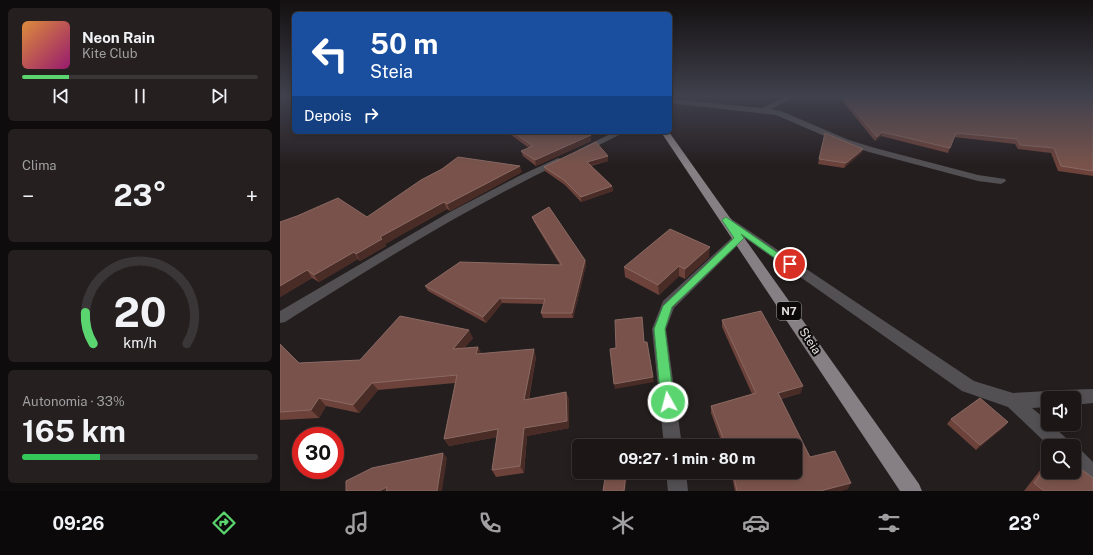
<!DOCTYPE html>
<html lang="pt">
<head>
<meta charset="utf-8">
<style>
  body { margin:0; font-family:"Public Sans",sans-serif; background:#251f20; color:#f1f3f6; height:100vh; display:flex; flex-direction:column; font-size:15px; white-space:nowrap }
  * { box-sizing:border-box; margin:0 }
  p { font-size:13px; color:#a09fa1 }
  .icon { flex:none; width:22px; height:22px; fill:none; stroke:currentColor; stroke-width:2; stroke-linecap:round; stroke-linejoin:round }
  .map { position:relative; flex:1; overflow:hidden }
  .details { display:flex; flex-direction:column; gap:8px; padding:8px; background:#0f0c0d; width:280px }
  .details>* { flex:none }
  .banner { position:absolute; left:12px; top:12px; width:380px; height:122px; border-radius:6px; box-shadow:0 2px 6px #0003,0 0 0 1px #3a3536; background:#1a4fa0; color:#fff; overflow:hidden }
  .buttons { position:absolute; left:761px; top:391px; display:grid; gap:8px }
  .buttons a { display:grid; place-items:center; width:40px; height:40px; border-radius:6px; background:#1c1617; box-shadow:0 2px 6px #0003,0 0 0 1px #3a3536; font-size:20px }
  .speed { position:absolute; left:12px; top:427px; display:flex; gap:8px; font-size:20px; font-weight:700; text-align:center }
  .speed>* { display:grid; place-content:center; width:52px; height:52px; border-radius:50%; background:#1c1617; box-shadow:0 2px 6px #0003,0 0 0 1px #3a3536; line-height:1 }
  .speed .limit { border:6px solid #d22; background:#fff; color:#111 }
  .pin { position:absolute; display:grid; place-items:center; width:34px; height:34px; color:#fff; margin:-17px; border:2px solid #fff; border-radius:50%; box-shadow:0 1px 4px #0007 }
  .me { position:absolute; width:44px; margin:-22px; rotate:353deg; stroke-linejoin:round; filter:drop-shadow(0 0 3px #0008) }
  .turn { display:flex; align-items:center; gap:14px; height:84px; padding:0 12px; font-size:18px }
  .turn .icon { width:52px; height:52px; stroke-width:2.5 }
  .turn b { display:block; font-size:28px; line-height:34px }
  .then { display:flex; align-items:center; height:38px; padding:0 12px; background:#0003; gap:8px; font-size:15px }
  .big { font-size:30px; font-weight:700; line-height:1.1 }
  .details .card { flex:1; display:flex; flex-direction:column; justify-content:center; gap:6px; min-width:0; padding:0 14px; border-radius:6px; background:#251f20 }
  .details .dial { align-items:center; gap:0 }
  .dial svg { height:104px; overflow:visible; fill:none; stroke:#3a3536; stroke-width:7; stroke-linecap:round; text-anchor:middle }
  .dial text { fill:#f1f3f6; stroke:none }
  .song { display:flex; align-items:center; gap:12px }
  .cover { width:48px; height:48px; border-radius:6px; background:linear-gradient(135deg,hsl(30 70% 55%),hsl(320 70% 35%)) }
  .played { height:4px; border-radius:2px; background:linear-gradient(90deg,#5ad56f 20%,#3a3536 20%) }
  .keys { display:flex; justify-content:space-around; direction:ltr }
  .heat { display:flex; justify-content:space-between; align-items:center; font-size:22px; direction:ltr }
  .charge { height:6px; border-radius:3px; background:linear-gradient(90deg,#34c759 33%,#3a3536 0) }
  .trip { position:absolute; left:292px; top:439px; width:230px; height:40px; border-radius:6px; background:#1c1617; box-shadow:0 2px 6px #0003,0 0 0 1px #3a3536; font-weight:700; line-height:40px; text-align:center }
  .tab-bar { display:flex; height:64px; justify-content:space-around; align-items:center; background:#0b0909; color:#a09fa1 }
  .tab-bar .icon { width:28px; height:28px }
  .tab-bar .active { color:#5ad56f }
  .tab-bar b { font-size:18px; color:#f1f3f6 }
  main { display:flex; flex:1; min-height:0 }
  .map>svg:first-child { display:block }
</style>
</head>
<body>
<main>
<section class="details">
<div class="card">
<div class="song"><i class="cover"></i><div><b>Neon Rain</b><p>Kite Club</p></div></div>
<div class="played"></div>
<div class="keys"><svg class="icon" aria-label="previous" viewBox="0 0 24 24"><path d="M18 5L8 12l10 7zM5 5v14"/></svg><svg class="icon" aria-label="pause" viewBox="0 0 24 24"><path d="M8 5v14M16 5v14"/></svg><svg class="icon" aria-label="next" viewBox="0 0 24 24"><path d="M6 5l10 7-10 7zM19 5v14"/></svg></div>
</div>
<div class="card"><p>Clima</p>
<div class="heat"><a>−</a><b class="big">23°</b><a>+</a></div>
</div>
<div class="card dial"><svg viewBox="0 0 100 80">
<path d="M14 69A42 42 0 1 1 86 69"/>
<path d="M14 69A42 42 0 0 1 8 45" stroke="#5ad56f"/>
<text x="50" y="56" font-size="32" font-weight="700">20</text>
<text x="50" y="72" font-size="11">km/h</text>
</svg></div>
<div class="card"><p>Autonomia · 33%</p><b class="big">165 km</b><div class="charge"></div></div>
</section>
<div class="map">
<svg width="813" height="491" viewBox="0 0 813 491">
  <rect width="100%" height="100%" fill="#251e1f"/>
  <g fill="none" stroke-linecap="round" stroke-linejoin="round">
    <path fill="#535053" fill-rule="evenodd" d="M 505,97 L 515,97 L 491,109 L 501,111 L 569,140 L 595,148 L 698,175 L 725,179 L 726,181 L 721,184 L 698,181 L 589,152 L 563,144 L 496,115 L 390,103 L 390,99 L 482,108 Z
      M 334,132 L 345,132 L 305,152 L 302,153 L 298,150 Z
      M 278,158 L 281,159 L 283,161 L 281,163 C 185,209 95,265 5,322 L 0,323 L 0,311 L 168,213 L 239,176 Z
      M 446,217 L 450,218 L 694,381 L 733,393 L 768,391 L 774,394 L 775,397 L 777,393 L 783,390 L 813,389 L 813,403 L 794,405 L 794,398 L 768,398 L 768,407 L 752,408 L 768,421 L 768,424 L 771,424 L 788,440 L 791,446 L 769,446 L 728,407 L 682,391 L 465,238 L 394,308 L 386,329 L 402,446 L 384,446 L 372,329 L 383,301 L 455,235 L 459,234 L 442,222 L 440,220 Z
      M 794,448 L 801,450 L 813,462 L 813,485 L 806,482 L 794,470 Z
      M 386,472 L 406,472 L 408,491 L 388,491 Z"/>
    <path fill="#868085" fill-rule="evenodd" d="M 381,132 L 389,132 L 639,484 L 642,491 L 620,491 Z"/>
  </g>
  <path fill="#6c423a" d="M 563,97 L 813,97 L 813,176 L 778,171 L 771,153 L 738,149 L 735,144 L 674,137 L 668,153 L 601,136 L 595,141 L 563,102 Z
    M 227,132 L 308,132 L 311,141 L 256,166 L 243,156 L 241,151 L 249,148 Z
    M 545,133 L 583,149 L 581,153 L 564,168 L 538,164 Z
    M 328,156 L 328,161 L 311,166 L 332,186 L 333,191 L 301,202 L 285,185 L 265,171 L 264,167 Z
    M 242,172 L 170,211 L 167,209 L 105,244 L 106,246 L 80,261 L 78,259 L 39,282 L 32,278 L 0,297 L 0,222 L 87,217 Z
    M 252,217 L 305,260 L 306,265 L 293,318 L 263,318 L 261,313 L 264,304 L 222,303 L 206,323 L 148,291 L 145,286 L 280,265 L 254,222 Z
    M 429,257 L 405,279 L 399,276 L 379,295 L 345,277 L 344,267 Z
    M 442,320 L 521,393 L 501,399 L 530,457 L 568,489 L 560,491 L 455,491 L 451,472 L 515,472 L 515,446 L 443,446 L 431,413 L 431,406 L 472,394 L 442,327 Z
    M 193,338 L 184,348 L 198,347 L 201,354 L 256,357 L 249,399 L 286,392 L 289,400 L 289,428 L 247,436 L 244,473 L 216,477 L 212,470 L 217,437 L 169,446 L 164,439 L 175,383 L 98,390 L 79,413 L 46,406 L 39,418 L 0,420 L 0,344 L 19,363 L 80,360 Z
    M 671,419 L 728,422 L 724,427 L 696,450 L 667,424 Z
    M 768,460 L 768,472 L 813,491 L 744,491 Z"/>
  <path fill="#4a2c27" d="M 602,132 L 601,136 L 595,141 L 597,137 Z
    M 311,135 L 311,141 L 256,166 L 255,160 Z
    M 583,149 L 581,153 L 564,168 L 566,163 Z
    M 328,156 L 328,161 L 308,166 L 307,162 Z
    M 240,166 L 242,172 L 170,211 L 167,204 Z
    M 332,186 L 333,191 L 301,202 L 301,197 Z
    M 164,202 L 167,209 L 105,244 L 106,246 L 80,261 L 76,254 L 100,237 Z
    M 430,247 L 429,257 L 405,279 L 405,269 Z
    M 74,252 L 78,259 L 39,282 L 34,275 Z
    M 305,260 L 306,265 L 293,318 L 292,313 Z
    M 399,266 L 399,276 L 379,295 L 378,285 Z
    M 27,270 L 32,278 L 0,297 L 0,286 Z
    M 220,298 L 222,303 L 206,323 L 203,317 Z
    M 189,330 L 193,338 L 177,357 L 173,349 Z
    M 198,347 L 202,354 L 196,354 Z
    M 254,349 L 256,357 L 247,407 L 244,400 Z
    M 373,377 L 374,382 L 335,389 L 334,384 Z
    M 92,383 L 98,390 L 79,413 L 73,405 Z
    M 523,386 L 521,393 L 496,400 L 498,393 Z
    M 286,392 L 289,400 L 289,428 L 247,436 L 244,473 L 240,466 L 244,428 Z
    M 39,398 L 46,406 L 39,418 L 31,410 Z
    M 728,422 L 724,427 L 696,450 L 700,445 Z
    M 218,429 L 222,436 L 169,446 L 164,439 Z
    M 163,453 L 167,458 L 162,491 L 157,491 Z
    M 346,472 L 348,472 L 345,491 L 344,491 Z
    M 571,483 L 568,489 L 560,491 L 540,491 Z
    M 107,487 L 111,491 L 99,491 Z"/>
  <path fill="#79534b" stroke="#8a6963" d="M 563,97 L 813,97 L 813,171 L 781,166 L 774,148 L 740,145 L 737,139 L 676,133 L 670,148 L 602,132 L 597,137 Z
    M 233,132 L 308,132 L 311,135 L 255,160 L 241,151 L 253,146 Z
    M 545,133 L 583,149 L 566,163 L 539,159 Z
    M 316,142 L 328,156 L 307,162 L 332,186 L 301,197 L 284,180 L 264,167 Z
    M 178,157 L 240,166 L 167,204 L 164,202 L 100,237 L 102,239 L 76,254 L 74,252 L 34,275 L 27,270 L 0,286 L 0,222 L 17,216 L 58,198 L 87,217 L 141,180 L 162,169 Z
    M 269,207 L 305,260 L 292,313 L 261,313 L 265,299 L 220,298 L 203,317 L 145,286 L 180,262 L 282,265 L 252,217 Z
    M 390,229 L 430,247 L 405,269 L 399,266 L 378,285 L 344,267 Z
    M 481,311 L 523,386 L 498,393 L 530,457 L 555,451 L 571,483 L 540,491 L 457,491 L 453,472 L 515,472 L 515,446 L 446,446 L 431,406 L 476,393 L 442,320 Z
    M 120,316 L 189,330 L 173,349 L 198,347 L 196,354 L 254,349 L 244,400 L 286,392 L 287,421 L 244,428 L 240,466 L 212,470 L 218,429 L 164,439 L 177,375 L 92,383 L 73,405 L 39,398 L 31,410 L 0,412 L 0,344 L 19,363 L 80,360 Z
    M 362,317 L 364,342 L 367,342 L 373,377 L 334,384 L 330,349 L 336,348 L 335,320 Z
    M 700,398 L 728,422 L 700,445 L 671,419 Z
    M 163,453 L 157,491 L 106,491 L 107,487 L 99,491 L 66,491 L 66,481 L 92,468 Z
    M 768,464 L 768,472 L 794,472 L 794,464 L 813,478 L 813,491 L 764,491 L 754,483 Z
    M 326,472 L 346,472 L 344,491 L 323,491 Z"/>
  <linearGradient id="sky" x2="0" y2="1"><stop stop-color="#141011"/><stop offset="0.58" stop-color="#40414d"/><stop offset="1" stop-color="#40414d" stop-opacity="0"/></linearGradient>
  <rect width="813" height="166" fill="url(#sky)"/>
  <path fill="#5ad56f" stroke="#3a8a48" d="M 446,217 L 514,264 L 513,266 L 506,266 L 461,234 L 464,238 L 462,240 L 392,307 L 385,329 L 394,402 L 392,406 L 388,408 L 383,406 L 381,402 L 374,329 L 383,306 L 454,238 L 442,220 Z"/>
  <g text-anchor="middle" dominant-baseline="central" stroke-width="4" stroke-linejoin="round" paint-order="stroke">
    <rect fill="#0c0909" stroke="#a39fa0" stroke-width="1" x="497" y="302" width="24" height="18" rx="3"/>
    <g font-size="11" font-weight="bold" fill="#e4dfe0">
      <text x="509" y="311">N7</text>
    </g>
    <g font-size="12" fill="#e4dfe0" stroke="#0c0909">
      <text transform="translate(530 341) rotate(56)">Steia</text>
    </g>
  </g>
</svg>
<div class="buttons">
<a><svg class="icon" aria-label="sound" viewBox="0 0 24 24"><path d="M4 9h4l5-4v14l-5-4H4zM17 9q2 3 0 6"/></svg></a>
<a><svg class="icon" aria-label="search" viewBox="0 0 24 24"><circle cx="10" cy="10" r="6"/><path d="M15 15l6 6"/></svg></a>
</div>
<div class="speed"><div class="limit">30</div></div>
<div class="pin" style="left:510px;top:264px;background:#d93025"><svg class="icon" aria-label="arrive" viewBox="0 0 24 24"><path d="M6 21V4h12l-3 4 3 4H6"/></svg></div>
<svg class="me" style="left:388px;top:402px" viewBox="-20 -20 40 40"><circle r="17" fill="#5ad56f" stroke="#fff" stroke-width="3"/><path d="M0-11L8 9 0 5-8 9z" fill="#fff"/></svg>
<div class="trip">09:27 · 1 min · 80 m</div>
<div class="banner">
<div class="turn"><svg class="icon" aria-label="left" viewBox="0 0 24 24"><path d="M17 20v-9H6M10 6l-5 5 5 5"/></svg><div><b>50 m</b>Steia</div></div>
<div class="then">Depois<svg class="icon" aria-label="right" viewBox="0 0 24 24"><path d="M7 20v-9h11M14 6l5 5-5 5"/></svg></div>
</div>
</div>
</main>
<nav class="tab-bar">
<b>09:26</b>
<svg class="icon active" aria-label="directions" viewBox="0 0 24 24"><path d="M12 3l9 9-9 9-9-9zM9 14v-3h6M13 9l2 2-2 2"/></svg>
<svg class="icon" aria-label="music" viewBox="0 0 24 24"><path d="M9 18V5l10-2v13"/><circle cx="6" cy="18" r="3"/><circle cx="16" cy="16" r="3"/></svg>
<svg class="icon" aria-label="phone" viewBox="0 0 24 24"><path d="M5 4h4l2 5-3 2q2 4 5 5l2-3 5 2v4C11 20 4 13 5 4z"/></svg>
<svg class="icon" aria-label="climate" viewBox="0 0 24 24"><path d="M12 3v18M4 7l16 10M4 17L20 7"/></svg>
<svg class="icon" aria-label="car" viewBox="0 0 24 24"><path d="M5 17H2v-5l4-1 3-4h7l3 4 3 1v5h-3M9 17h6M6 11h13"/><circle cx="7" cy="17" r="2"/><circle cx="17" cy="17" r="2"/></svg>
<svg class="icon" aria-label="filters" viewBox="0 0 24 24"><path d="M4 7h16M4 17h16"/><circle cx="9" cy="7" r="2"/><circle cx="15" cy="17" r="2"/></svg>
<b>23°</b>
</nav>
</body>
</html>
